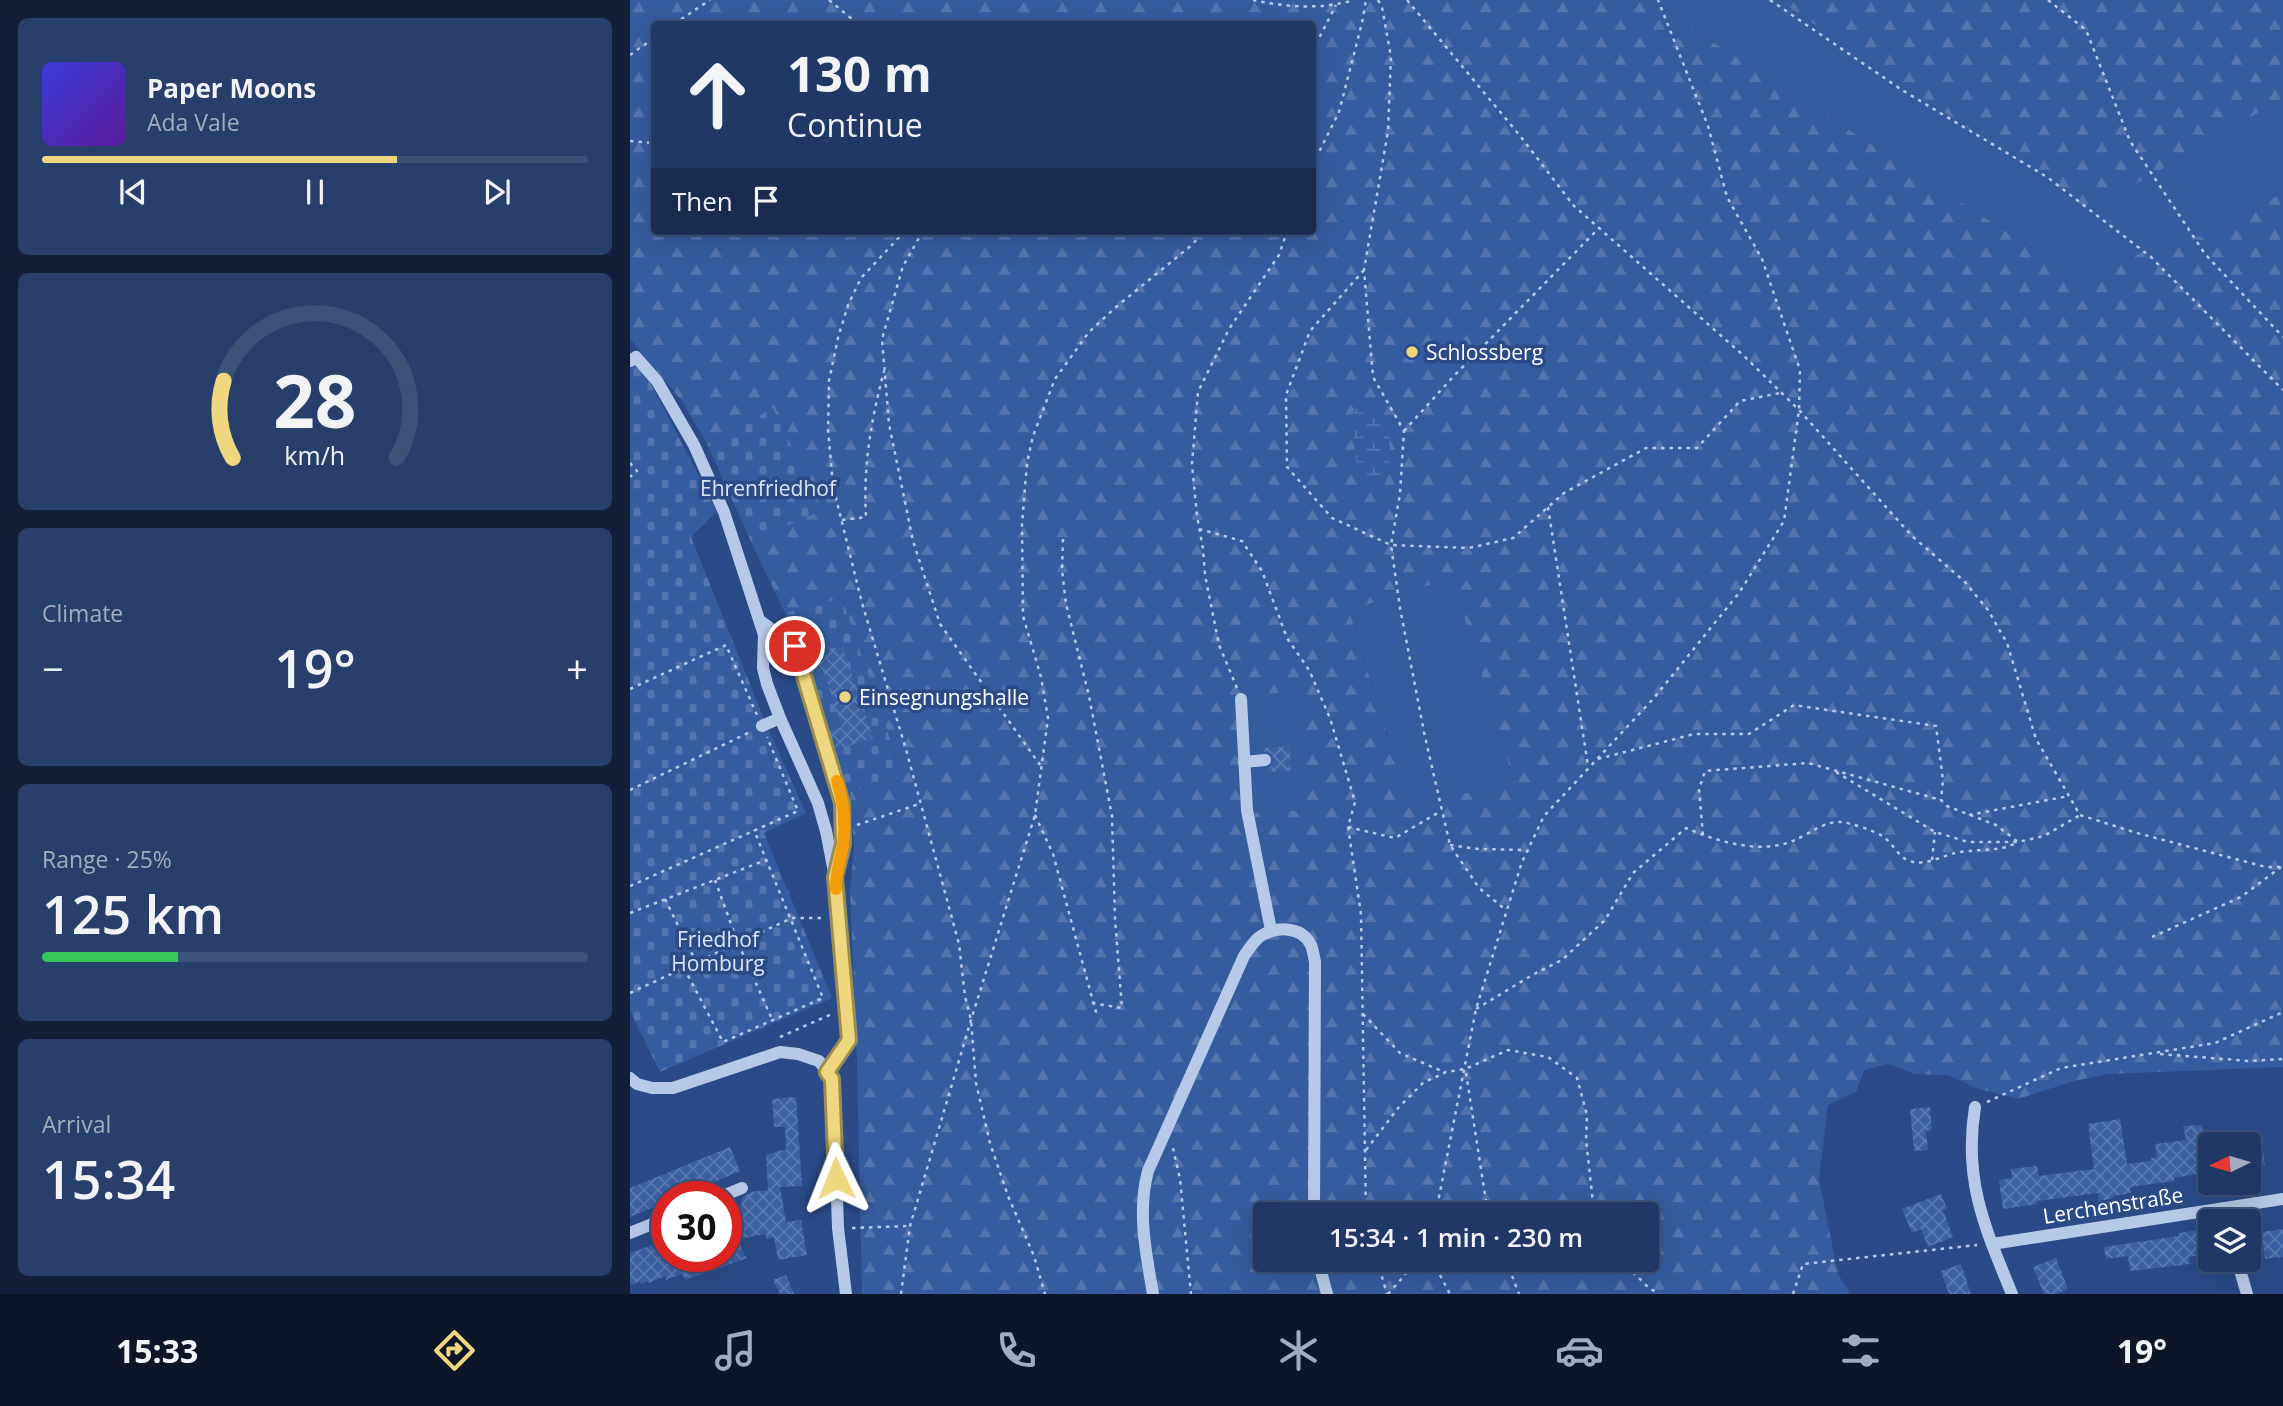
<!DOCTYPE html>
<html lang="en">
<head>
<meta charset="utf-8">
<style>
  body { margin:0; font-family:"Open Sans",sans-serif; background:#283f6b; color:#f1f3f6; height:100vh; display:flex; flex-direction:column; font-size:26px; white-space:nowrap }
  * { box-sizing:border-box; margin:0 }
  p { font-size:23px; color:#a2acbf }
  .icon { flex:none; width:38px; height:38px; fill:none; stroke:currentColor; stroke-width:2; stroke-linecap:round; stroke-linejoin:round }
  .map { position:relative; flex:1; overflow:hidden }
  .panel { display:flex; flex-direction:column; gap:18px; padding:18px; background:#121f38; width:630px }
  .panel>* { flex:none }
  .banner { position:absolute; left:21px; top:21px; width:665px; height:214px; border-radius:7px; box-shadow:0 7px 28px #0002,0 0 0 2px #3d5279; background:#203865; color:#f1f3f6; overflow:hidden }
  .needle { width:46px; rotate:265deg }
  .controls { position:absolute; left:1568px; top:1132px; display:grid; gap:14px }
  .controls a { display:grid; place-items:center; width:63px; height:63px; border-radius:7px; background:#203865; box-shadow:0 7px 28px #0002,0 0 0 2px #3d5279; font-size:35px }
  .speed { position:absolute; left:21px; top:1181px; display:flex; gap:14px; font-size:35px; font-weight:700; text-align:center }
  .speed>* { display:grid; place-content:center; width:91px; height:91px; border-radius:50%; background:#203865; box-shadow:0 7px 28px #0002,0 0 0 2px #3d5279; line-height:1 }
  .speed .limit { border:10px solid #d22; background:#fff; color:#111 }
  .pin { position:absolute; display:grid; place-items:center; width:60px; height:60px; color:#fff; margin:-30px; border:4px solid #fff; border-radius:50%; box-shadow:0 2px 7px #0007 }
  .me { position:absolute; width:77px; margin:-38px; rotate:358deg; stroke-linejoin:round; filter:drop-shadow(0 0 5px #0008) }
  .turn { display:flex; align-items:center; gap:24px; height:147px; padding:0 21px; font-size:32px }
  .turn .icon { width:91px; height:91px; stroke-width:2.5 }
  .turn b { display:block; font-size:49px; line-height:60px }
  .then { display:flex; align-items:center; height:66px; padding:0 21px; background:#0003; gap:14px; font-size:26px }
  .big { font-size:52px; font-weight:600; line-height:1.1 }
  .panel .card { flex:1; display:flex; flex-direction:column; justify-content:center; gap:10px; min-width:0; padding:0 24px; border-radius:10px; background:#283f6b }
  .panel .dial { align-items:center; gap:0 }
  .dial svg { height:182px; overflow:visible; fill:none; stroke:#3d5279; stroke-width:7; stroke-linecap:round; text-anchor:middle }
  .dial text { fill:#f1f3f6; stroke:none }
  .song { display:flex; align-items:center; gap:21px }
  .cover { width:84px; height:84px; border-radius:10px; background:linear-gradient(135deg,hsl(240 70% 55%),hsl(270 70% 35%)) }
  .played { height:7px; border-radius:4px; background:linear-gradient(90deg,#eed77e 65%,#3d5279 65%) }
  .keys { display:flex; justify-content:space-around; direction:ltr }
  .heat { display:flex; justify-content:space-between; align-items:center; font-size:38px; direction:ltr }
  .charge { height:10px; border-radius:5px; background:linear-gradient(90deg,#34c759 25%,#3d5279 0) }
  .trip { position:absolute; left:623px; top:1202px; width:406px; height:70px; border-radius:7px; background:#203865; box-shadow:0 7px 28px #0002,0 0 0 2px #3d5279; font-weight:600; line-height:70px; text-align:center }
  .tabs { display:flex; height:112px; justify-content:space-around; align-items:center; background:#0d1628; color:#a2acbf }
  .tabs .icon { width:49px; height:49px }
  .tabs .current { color:#eed77e }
  .tabs b { font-size:32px; color:#f1f3f6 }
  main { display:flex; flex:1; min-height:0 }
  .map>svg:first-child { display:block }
</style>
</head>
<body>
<main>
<section class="panel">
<div class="card">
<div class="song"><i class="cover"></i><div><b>Paper Moons</b><p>Ada Vale</p></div></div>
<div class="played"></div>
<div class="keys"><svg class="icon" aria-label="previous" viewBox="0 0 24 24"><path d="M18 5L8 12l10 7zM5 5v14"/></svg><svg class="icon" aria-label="pause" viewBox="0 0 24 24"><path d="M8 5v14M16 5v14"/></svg><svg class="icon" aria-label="next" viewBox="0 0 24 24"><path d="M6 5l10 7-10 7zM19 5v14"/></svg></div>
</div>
<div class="card dial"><svg viewBox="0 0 100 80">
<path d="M14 69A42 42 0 1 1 86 69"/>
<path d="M14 69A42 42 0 0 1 10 35" stroke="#eed77e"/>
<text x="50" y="56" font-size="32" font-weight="700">28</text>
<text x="50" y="72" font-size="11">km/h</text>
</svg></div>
<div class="card"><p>Climate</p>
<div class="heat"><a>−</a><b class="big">19°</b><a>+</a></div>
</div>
<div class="card"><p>Range · 25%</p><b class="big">125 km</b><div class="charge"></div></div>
<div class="card"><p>Arrival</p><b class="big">15:34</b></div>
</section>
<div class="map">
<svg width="1653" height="1294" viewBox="0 0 1653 1294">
  <defs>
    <pattern id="forest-firs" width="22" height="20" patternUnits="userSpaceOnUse" patternTransform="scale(1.75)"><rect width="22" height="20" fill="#355c9e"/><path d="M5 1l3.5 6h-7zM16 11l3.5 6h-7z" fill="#5374ad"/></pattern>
    <pattern id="wetland-marsh" width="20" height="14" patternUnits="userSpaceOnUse" patternTransform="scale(1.75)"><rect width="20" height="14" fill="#355c9e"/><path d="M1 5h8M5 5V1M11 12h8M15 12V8" fill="none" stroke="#5374ad"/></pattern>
    <pattern id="cemetery-stones" width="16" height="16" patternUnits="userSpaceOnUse" patternTransform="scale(1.75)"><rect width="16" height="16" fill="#355c9e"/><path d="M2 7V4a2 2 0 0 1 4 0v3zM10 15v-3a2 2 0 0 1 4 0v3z" fill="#5374ad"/></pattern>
    <pattern id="building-cross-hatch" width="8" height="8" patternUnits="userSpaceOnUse" patternTransform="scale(1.75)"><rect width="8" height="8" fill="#3b61a3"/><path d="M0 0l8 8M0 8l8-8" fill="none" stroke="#5879b1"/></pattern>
  </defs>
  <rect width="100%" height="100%" fill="#2a4b87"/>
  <path fill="#355c9e" d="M 1018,0 L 1148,0 L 1460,211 L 1653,98 L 1653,192 L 1580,238 L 1541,236 L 1456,283 Z
    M 822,578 L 883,779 L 780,810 L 719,609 Z
    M 671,692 L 676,810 L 621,813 L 616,695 Z"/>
  <path fill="url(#forest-firs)" fill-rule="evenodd" d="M 0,0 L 1018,0 L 1456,283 L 1541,236 L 1580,237 L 1653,192 L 1653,1067 L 1478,1074 L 1444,1081 L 1388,1099 L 1346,1088 L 1318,1075 L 1285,1074 L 1258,1064 L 1234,1070 L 1226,1092 L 1198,1105 L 1189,1179 L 1208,1274 L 1220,1294 L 232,1294 L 227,1062 L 220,890 L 224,849 L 220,792 L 272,774 L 212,598 L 155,613 L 121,542 L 191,509 L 143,409 L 77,444 L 52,401 L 0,339 ZM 24,24 L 682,24 L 682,231 L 24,231 ZM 822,578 L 883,779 L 780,810 L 719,610 ZM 670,692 L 676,810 L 621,813 L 616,695 ZM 635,1214 L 1017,1214 L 1017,1260 L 635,1260 Z
    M 1148,0 L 1653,0 L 1653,98 L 1460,211 Z"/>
  <path fill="url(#wetland-marsh)" d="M 736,401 L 759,422 L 760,458 L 754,486 L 729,485 L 721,413 Z"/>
  <path fill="url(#cemetery-stones)" d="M 0,358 L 20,382 L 87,511 L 61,537 L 136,724 L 176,813 L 134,833 L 202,998 L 30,1072 L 0,1011 Z
    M 143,408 L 192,510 L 121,542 L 77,444 Z
    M 212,598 L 272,774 L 211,795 L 155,613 Z"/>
  <path fill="url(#building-cross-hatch)" d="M 213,647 L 243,738 L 206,750 L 200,731 L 212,727 L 193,670 L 183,674 L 178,659 Z
    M 660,746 L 661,771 L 635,772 L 635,769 L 641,767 L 644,760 L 642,754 L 634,751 L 634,748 Z
    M 166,1097 L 172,1186 L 150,1187 L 156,1222 L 171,1220 L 177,1255 L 148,1260 L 144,1237 L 136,1239 L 136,1234 L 108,1239 L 115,1256 L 118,1258 L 55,1280 L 52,1274 L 36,1280 L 35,1276 L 19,1283 L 18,1281 L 11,1284 L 10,1281 L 0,1285 L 0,1253 L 22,1245 L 24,1250 L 37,1245 L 37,1256 L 96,1256 L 96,1210 L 101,1219 L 110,1216 L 112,1198 L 120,1192 L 138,1190 L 136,1154 L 145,1153 L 146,1164 L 145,1151 L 156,1150 L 155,1127 L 144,1127 L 142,1099 Z
    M 1300,1107 L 1302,1130 L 1296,1131 L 1298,1150 L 1284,1151 L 1280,1109 Z
    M 1490,1119 L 1497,1164 L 1521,1161 L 1521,1158 L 1527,1157 L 1525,1144 L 1556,1140 L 1553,1126 L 1572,1125 L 1573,1131 L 1582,1130 L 1585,1144 L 1580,1144 L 1580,1172 L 1544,1178 L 1544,1181 L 1500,1187 L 1501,1193 L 1483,1196 L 1483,1199 L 1469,1201 L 1468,1193 L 1407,1201 L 1407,1204 L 1373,1209 L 1369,1180 L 1382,1178 L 1381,1169 L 1407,1166 L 1409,1176 L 1464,1169 L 1458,1124 Z
    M 1632,1142 L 1635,1165 L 1619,1167 L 1619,1144 Z
    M 100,1147 L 110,1171 L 51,1197 L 37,1197 L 37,1202 L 0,1217 L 0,1188 Z
    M 1311,1194 L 1317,1209 L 1313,1210 L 1323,1237 L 1298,1247 L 1291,1229 L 1282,1233 L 1272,1209 Z
    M 1578,1229 L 1580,1254 L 1559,1257 L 1560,1264 L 1500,1271 L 1498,1256 L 1476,1259 L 1474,1247 L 1549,1236 L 1548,1233 Z
    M 1653,1229 L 1653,1257 L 1635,1259 L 1633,1245 L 1626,1246 L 1624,1233 Z
    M 1426,1258 L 1438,1289 L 1426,1294 L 1414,1294 L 1403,1267 Z
    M 1331,1264 L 1341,1294 L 1319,1294 L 1311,1271 Z
    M 156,1275 L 164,1294 L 150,1294 L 143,1280 Z"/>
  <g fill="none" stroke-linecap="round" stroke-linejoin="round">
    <path stroke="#b7c9e8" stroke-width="2.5" stroke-dasharray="3.5 5" stroke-linecap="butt" d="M 199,0 L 228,24
      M 623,0 C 655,7 691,10 724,0
      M 748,0 L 752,7 L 761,57 L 758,131 L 734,270 L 743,377 L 774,431 L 770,494 L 761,545 L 770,608 L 795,737 L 820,845 L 849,888 L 876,910
      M 777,0 L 891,137 L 944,206 L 1113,355 L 1169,410 L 1282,536 L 1334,581 L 1358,610 L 1377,643 L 1406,739 L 1450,815 L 1507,833 L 1636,867 L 1653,867
      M 1140,0 L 1272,90 L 1417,177 L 1521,257 L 1653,390
      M 1418,0 L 1456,30 L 1500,141 L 1575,254 L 1653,337
      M 44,24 L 80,0
      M 682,52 L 706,5
      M 0,55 L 24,38
      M 0,141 L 24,143
      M 682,166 L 709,112 L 732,23 L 736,0
      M 275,231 L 231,278 L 218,305 L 208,338 L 199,381 L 198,429 L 203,486 L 232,603 L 277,753 L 329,944 L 335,996 L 341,1020 L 346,1083 L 360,1143 L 378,1196 L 404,1256 L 415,1294
      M 293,231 L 273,266 L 252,339 L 259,424 L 283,541 L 310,624 L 410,765
      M 734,270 L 680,331 L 656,395 L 657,467 L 702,518 L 761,545 L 839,548 L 883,538 L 934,493 L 1016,448 L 1067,448 L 1110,401 L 1150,393
      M 774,431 L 822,378 L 970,227
      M 0,463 L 7,471 L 0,477
      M 918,507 L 958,766
      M 212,520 L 236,517 C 233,467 241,420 254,371
      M 569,529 L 612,541 L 632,571 L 657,638 L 679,670 L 700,718 L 725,802 L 718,827 L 731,914 L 736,1214
      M 433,539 L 432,570 L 436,604 L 459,696 L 482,816 L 485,919 L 492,1008 L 462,1003
      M 607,688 L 589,645 L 575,575 L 573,549 L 567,516 L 562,464 L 568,392 L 599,329 L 649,255 L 657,231
      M 0,689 L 96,645 L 127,715
      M 968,759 L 1064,734 L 1119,734 L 1164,705 L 1306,726 L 1313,780 L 1311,800 L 1317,806 L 1366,825 L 1388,842
      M 1206,772 L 1305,832 L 1338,842 L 1388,842 L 1414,836 L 1450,815
      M 0,790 L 120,732
      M 405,815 L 423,854 L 467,1016
      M 1339,815 L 1439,796
      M 227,825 L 289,804
      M 718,827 L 765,838 L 811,811
      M 1073,835 L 1069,789 L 1075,771 L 1178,763 L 1311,800
      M 820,845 L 848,849 L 896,850
      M 1302,860 L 1305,832
      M 85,880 L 108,943 L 142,1019
      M 0,886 L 168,811 L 137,737
      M 35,899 L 66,962
      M 0,913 L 136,860
      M 1522,937 L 1611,897 L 1651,867
      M 54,968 L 93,1042 L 193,998 L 124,830
      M 0,993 L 162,918 L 193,918
      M 846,1009 L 904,974 L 932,960 L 975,920 L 1003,873 L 1056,828 C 1088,842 1132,855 1165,840 C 1179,834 1195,821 1210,822 C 1219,822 1249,832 1255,838 C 1265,846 1269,859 1283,862 C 1296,865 1313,856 1325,853 C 1347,848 1368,853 1388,842
      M 733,1014 L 770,1053 L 814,1072
      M 150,1037 L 204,1013
      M 1530,1054 L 1619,1061 L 1653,1059
      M 836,1073 L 858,1214
      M 1357,1102 L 1431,1068 L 1585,1043 L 1653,1012
      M 543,1148 L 550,1179 L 561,1294
      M 736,1150 L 769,1107 L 793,1083 L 816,1072 L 835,1069 L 878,1050 L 918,1057 L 947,1078 L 957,1115 L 956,1139 L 963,1203 L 967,1214
      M 803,1214 L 809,1197 L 846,1009 L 892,862 L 914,816 L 1024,698 L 1109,593 L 1154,521 L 1169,410 L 1170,370 L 1132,259 L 1097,197 L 1078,126 L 1028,0
      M 222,1228 L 280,1226
      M 747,1260 L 757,1294
      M 802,1260 L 820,1294
      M 876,1260 L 889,1294
      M 991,1260 L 1019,1288 L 1029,1294
      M 271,1294 L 280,1226 L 341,1020 L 405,815 L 418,718 L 411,677 L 393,616 L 392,524 L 397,463 L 403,436 L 425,379 L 459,332 L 486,307 L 563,244 L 573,231
      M 758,1294 L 774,1276 L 783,1260
      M 1163,1294 L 1173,1264 L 1347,1245"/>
    <path stroke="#b7c9e8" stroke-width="12" d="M 0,361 L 6,357 L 27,381 L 64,445 L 94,512 L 134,635 L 133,668 L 137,684 L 150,718 L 188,803 L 196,831 L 205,877 L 219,1040 L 197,1072
      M 129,620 L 165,646 L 211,795 L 213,844 L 207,870
      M 611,699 L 617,810 L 641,930
      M 132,726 L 150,718
      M 614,762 L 635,760
      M 0,1078 L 7,1084 L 22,1088 L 43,1088 L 150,1052 L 168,1054 L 189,1061 L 203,1079 L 208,1228 L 216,1294
      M 1345,1107 C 1333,1180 1355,1228 1382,1294
      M 90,1197 L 112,1188
      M 0,1233 L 37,1218
      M 1362,1244 L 1653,1199
      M 688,1260 L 697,1294
      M 1607,1260 L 1617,1294
      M 523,1294 C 516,1253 507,1212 518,1171 L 614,956 C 618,950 623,943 628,938 C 644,926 671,925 681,945 C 683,950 684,957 685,962 L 684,1214"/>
  </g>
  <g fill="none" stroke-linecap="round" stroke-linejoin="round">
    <g stroke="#9b8c52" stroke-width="18">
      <path id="route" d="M 165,646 L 212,803 L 213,844 L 205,877 L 219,1040 L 197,1072 L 202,1079 L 206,1178"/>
    </g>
    <use href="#route" stroke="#eed77e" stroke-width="12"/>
    <path stroke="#f59e0b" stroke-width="12" d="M 206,889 C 205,873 211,859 213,844 C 216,823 213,800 207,781"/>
  </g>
  <g fill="#eed77e" stroke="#2a4b87" stroke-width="2.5">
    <circle cx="782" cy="352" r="7"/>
    <circle cx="215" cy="697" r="7"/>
  </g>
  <g text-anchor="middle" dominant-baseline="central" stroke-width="7" stroke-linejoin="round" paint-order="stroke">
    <g font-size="21" fill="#fff" stroke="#2a4b87" text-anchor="start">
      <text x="796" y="352">Schlossberg</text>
      <text x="229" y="697">Einsegnungshalle</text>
    </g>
    <g font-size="21" fill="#dae5f6" stroke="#2a4b87">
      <text x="138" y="488">Ehrenfriedhof</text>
      <text x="88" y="939">Friedhof<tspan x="88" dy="24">Homburg</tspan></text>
    </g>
    <g font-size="21" fill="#fff" stroke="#2a4b87">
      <text transform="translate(1483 1205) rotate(-9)">Lerchenstraße</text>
    </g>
  </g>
</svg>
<div class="controls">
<a><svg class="needle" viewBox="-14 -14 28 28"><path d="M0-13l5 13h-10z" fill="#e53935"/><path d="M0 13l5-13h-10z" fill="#a2acbf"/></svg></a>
<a><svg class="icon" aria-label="layers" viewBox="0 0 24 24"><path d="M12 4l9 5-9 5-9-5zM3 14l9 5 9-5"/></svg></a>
</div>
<div class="speed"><div class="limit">30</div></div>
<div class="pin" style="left:165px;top:646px;background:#d93025"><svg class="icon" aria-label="arrive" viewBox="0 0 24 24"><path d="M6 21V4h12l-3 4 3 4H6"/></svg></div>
<svg class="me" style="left:206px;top:1178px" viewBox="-20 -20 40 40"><path d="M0-17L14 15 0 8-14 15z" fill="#eed77e" stroke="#fff" stroke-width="4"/></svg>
<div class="trip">15:34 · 1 min · 230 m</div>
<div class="banner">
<div class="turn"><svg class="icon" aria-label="ahead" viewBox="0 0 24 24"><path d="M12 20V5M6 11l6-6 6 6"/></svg><div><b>130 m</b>Continue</div></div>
<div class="then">Then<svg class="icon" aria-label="arrive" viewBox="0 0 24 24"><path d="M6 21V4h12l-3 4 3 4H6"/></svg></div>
</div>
</div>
</main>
<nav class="tabs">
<b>15:33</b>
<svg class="icon current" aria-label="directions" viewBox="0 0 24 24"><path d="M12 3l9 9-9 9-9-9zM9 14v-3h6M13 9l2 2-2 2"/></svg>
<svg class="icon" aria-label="music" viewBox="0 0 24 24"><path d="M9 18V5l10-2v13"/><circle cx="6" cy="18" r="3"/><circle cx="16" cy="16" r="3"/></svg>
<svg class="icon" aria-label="phone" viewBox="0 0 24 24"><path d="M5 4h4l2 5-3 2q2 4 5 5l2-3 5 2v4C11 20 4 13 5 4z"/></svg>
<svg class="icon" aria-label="climate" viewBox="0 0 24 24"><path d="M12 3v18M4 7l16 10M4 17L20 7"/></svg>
<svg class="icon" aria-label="car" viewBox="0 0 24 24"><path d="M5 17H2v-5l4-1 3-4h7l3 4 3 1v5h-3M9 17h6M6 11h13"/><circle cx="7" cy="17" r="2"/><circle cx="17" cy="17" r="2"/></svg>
<svg class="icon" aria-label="filters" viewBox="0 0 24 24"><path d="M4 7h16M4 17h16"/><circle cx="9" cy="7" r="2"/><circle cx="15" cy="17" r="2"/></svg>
<b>19°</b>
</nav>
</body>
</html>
